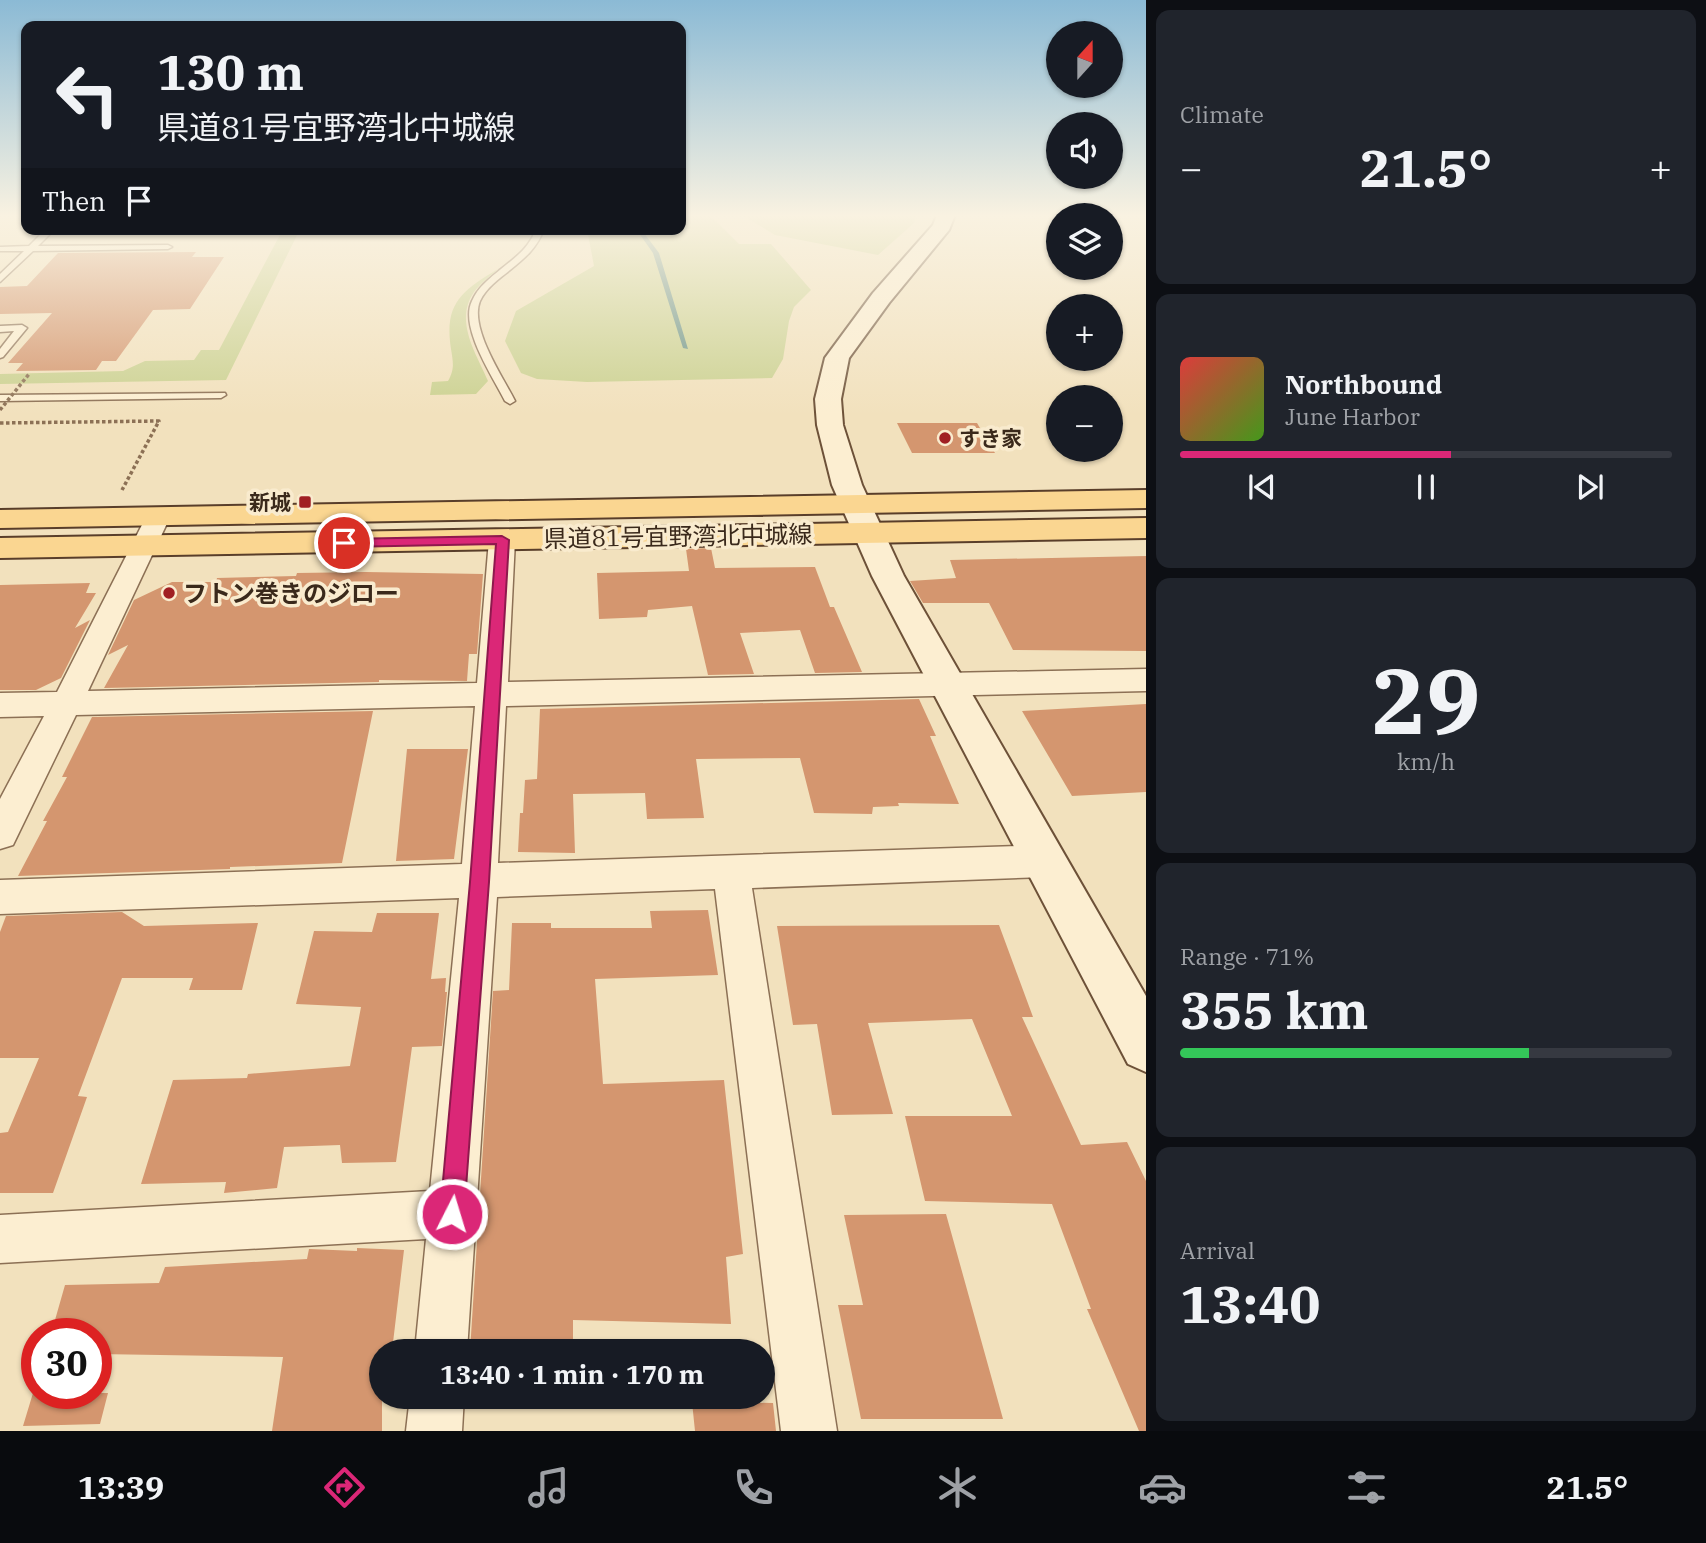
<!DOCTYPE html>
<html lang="en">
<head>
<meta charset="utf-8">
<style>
  body { margin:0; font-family:"IBM Plex Serif","Noto Sans JP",serif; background:#20242c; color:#f1f3f6; height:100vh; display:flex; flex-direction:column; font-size:26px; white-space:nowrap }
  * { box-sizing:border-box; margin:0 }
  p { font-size:23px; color:#9ea1a6 }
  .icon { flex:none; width:38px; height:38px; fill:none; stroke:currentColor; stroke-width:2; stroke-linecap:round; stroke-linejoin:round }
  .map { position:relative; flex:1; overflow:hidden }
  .sheet { display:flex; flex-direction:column; gap:10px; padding:10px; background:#0d0f14; width:560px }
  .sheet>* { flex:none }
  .top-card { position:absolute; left:21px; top:21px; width:665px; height:214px; border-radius:14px; box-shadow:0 2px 5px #0004; background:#171b24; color:#f1f3f6; overflow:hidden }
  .needle { width:46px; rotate:21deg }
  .controls { position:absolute; left:1046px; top:21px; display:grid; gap:14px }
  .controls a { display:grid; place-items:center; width:77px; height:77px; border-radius:50%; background:#171b24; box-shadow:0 2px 5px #0004; font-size:35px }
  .speed { position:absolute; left:21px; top:1318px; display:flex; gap:14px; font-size:35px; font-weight:700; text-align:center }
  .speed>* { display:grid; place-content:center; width:91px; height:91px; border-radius:50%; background:#171b24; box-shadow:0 2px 5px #0004; line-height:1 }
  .speed .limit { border:10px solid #d22; background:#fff; color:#111 }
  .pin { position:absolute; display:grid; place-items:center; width:60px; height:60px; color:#fff; margin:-30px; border:4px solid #fff; border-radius:50%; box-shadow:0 2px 7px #0007 }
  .me { position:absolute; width:77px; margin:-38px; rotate:5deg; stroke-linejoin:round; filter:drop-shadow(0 0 5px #0008) }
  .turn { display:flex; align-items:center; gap:24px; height:147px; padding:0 21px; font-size:32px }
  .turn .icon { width:91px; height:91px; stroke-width:2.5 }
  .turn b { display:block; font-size:49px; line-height:60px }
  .then { display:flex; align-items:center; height:66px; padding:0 21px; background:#0003; gap:14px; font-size:26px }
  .big { font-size:52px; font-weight:700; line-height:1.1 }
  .sheet .widget { flex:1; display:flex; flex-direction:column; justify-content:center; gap:10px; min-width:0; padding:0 24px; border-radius:14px; background:#20242c }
  .sheet .dial { align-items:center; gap:0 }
  .dial b { font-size:91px; line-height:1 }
  .song { display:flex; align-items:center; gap:21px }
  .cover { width:84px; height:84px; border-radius:10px; background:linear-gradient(135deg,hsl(0 70% 55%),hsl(100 70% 35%)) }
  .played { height:7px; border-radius:4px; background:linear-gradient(90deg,#db2777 55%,#363941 55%) }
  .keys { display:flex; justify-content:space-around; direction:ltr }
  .heat { display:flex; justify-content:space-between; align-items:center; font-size:38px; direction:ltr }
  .charge { height:10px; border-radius:5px; background:linear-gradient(90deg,#34c759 71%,#363941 0) }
  .trip { position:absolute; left:369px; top:1339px; width:406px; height:70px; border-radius:35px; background:#171b24; box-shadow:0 2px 5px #0004; font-weight:700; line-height:70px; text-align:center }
  .menu { display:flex; height:112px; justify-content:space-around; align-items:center; background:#090b0e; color:#9ea1a6 }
  .menu .icon { width:49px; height:49px }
  .menu .selected { color:#db2777 }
  .menu b { font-size:32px; color:#f1f3f6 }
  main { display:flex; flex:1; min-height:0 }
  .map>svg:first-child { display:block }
</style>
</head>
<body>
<main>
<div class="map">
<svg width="1146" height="1431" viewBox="0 0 1146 1431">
  <rect width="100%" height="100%" fill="#f2e1bd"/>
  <path fill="#cbd191" d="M 681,215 L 710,215 L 739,244 L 771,244 L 811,290 L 794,307 L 789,321 L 783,359 L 772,378 L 587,382 L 537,379 L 521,373 L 505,341 L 516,311 L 594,266 L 587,229 L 681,229 Z
    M 742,215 L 916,215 L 914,223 L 878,255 L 775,235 Z
    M 283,229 L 300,229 L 226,380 L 0,384 L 0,374 L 123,371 L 145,361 L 194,360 L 201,350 L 219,350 Z
    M 498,269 C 490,276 480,284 474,292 C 454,321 476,353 488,381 L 476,394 L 430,395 L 432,382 L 448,381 C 455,369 453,362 451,349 C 444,304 461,291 498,269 Z"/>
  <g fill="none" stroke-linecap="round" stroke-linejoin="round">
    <path fill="#689186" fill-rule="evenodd" d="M 636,229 L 641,229 L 659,253 L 688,349 L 683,348 L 653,253 Z"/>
  </g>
  <path fill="#d4966f" d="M 196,252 L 192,257 L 224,257 L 190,309 L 153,310 L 116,361 L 102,361 L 96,370 L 16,371 L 23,363 L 8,363 L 52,313 L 0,314 L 0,287 L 27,286 L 58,253 Z
    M 897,423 L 977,423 L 995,453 L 912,453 Z
    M 711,548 L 715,568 L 815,567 L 830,607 L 834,607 L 862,672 L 815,673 L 800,630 L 740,633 L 754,674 L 708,675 L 692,606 L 648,610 L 647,617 L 599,619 L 597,573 L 689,571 L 686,549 Z
    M 1146,556 L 1146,651 L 1013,650 L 989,603 L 923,603 L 910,581 L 956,578 L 950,560 Z
    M 366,572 L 483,574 L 477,654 L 469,654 L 467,681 L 379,680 L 379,682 L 104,688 L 128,645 L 108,655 L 134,600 L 172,582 L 216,582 L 217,578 L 296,576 L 297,573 Z
    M 90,583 L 86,593 L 96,593 L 75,628 L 90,620 L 61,678 L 36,690 L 0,690 L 0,585 Z
    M 919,699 L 936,736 L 930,736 L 959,804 L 898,803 L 899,806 L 873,807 L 872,814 L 814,813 L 800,758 L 696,759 L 704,818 L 647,819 L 645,793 L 573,794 L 575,853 L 518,852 L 520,813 L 523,813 L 525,780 L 537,779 L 540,709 Z
    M 1146,704 L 1146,792 L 1072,796 L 1022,711 Z
    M 373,711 L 342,863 L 230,867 L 230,869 L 18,876 L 47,821 L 43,821 L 67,777 L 62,777 L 92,717 Z
    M 407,749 L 468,749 L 454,859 L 396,861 Z
    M 708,910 L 718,975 L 595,979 L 603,1084 L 724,1080 L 743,1254 L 726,1257 L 731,1324 L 573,1320 L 573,1351 L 470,1351 L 493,991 L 509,990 L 512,923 L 551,923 L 551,928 L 652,928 L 650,911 Z
    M 122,912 L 144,926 L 258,923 L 242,990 L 189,990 L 193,978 L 122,978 L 78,1096 L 87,1097 L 53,1193 L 0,1193 L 0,1133 L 8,1132 L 39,1058 L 0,1058 L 0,932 L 6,916 Z
    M 377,913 L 439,913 L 431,979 L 446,978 L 445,992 L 447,992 L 442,1046 L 412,1047 L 396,1162 L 342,1163 L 340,1145 L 284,1147 L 277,1188 L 224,1193 L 226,1182 L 141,1184 L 173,1080 L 247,1078 L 248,1074 L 350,1066 L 361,1007 L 296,1004 L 314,931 L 372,932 Z
    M 999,925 L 1033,1017 L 1022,1017 L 1081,1145 L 1127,1142 L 1146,1181 L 1146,1431 L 1139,1431 L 1087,1309 L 1091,1309 L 1052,1204 L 925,1201 L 905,1116 L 1012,1116 L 972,1019 L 868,1023 L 893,1114 L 832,1115 L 817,1024 L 793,1025 L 777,926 Z
    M 946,1214 L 1003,1419 L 861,1419 L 838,1305 L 863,1305 L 844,1215 Z
    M 357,1248 L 404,1250 L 392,1351 L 382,1351 L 382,1431 L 272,1431 L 283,1357 L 96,1354 L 96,1334 L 51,1334 L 65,1285 L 159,1283 L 165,1267 L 307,1259 L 309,1249 L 357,1251 Z
    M 33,1393 L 108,1393 L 100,1424 L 23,1426 Z
    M 692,1402 L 773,1403 L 776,1431 L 695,1431 Z"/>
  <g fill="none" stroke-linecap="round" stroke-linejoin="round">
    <g stroke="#8c7055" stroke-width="3">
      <path id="lane" d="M 46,229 L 55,229 L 38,246 L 168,245 L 172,247 L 168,249 L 33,251 L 0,282 L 0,274 L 24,251 L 0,251 L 0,247 L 29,246 Z
        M 536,229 L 544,229 C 537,248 525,258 510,270 C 499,279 486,288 480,301 C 469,328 503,377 515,401 L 510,404 L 505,401 C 493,377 459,327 472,301 C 478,287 490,278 501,269 C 516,257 529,248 536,229 Z
        M 22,325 L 27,328 L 3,357 L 0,358 L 0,349 L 14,331 L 0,332 L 0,326 Z
        M 225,393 L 226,395 L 221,398 L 0,401 L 0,395 Z"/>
    </g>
    <g stroke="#8c7055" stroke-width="3">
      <path id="street" d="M 158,509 L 167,512 L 170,517 L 88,691 L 477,683 L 489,540 L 493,534 L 502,532 L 511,534 L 515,540 L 508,682 L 1146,669 L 1146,691 L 506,706 L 498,863 L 1045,845 L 1058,850 L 1063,861 L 1058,872 L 1045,877 L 752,888 L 837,1431 L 781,1431 L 715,889 L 497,897 L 467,1351 L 415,1351 L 426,1239 L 0,1263 L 0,1215 L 430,1191 L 459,898 L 0,914 L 0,880 L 462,864 L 475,706 L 76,715 L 13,845 L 0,849 L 0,799 L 44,716 L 0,717 L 0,693 L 57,692 L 146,517 L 149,512 Z
        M 410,1396 L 464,1396 L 462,1431 L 406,1431 Z"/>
    </g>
    <g stroke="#6d5138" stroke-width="4">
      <path id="secondary" d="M 937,215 L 955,215 L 949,230 L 889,303 L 849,358 L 841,399 L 843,425 L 862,485 L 904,576 L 1146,996 L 1146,1072 L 1128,1064 L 872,576 L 832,485 L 817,425 L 815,399 L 825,358 L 873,293 L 933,225 Z"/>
    </g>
    <g stroke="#593e2a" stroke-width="4">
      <path id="primary" d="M 1146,490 L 1146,508 L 0,528 L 0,510 Z
        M 1146,518 L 1146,538 L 0,558 L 0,538 Z"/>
    </g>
    <path stroke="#8c7055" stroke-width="3.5" stroke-dasharray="3.5 2.5" stroke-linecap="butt" d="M 0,423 L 159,421 L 122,490"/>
    <use href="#lane" fill="#fceed1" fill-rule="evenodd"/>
    <use href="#street" fill="#fceed1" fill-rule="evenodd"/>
    <use href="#secondary" fill="#fceed1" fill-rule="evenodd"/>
    <use href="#primary" fill="#fad691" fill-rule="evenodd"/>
    <path stroke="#8c7055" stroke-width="3.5" stroke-dasharray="3.5 2.5" stroke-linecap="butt" d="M 0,410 L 29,374"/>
  </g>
  <linearGradient id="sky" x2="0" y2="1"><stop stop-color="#8bbad5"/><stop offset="0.52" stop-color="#f9f2e1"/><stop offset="1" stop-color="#f9f2e1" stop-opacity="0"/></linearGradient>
  <rect width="1146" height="415" fill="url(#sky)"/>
  <path fill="#db2777" stroke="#8e194d" stroke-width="2" d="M 502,536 L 509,540 L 489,882 L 464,1214 L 461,1222 L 452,1226 L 443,1222 L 440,1214 L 470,882 L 496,544 L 344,547 L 338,543 L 344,539 Z"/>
  <g fill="#a01f23" stroke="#f9ebce" stroke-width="2.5">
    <circle cx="945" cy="438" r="7"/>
    <rect x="298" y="495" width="14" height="14" rx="3.5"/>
    <circle cx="169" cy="593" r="7"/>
  </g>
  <g text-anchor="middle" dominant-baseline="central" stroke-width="7" stroke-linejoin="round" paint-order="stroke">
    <g font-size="21" font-weight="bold" fill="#3a291b" stroke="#f9ebce" text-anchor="start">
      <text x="959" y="438">すき家</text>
      <text x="291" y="502" text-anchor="end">新城</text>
    </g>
    <g font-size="24" fill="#3a291b" stroke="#f9ebce">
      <text transform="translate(678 536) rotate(-1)">県道81号宜野湾北中城線</text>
    </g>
    <g font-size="24" font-weight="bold" fill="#3a291b" stroke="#f9ebce" text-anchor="start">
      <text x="183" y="593">フトン巻きのジロー</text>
    </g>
  </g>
</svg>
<div class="controls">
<a><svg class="needle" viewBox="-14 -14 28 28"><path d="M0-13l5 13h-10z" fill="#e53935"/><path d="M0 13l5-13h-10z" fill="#9ea1a6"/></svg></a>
<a><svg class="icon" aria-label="sound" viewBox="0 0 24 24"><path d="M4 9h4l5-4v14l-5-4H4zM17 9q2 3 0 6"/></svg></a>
<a><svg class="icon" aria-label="layers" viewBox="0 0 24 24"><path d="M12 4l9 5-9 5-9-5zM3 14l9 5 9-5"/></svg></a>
<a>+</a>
<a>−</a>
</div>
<div class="speed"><div class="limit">30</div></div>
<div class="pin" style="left:344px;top:543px;background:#d93025"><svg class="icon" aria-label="arrive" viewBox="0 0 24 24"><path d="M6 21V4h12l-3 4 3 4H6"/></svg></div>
<svg class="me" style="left:452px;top:1214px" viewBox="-20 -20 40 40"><circle r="17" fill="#db2777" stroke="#fff" stroke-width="3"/><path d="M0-11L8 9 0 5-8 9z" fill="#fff"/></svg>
<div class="trip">13:40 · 1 min · 170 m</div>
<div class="top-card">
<div class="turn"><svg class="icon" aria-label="left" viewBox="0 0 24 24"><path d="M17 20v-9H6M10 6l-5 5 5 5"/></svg><div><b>130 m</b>県道81号宜野湾北中城線</div></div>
<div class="then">Then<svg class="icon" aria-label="arrive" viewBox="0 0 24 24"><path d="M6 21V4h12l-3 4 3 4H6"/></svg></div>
</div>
</div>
<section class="sheet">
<div class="widget"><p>Climate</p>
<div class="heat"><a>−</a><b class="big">21.5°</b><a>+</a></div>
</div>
<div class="widget">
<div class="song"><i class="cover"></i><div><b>Northbound</b><p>June Harbor</p></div></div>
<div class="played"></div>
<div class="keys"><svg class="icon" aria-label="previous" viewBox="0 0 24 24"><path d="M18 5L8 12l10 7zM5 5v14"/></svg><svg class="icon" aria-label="pause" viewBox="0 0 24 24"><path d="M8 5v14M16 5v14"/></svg><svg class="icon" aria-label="next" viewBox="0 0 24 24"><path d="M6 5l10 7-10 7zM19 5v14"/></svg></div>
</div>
<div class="widget dial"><b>29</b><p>km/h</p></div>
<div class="widget"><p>Range · 71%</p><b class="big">355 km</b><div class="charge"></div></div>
<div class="widget"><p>Arrival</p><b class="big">13:40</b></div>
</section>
</main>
<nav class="menu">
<b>13:39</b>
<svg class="icon selected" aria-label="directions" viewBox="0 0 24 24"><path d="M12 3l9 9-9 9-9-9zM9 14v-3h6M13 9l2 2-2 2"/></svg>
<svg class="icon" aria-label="music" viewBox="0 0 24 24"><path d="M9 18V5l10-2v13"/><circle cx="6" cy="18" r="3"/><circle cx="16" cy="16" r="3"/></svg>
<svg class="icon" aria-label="phone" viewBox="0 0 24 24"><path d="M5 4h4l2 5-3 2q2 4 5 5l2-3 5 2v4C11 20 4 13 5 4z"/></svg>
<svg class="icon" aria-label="climate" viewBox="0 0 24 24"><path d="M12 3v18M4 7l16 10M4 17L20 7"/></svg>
<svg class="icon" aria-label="car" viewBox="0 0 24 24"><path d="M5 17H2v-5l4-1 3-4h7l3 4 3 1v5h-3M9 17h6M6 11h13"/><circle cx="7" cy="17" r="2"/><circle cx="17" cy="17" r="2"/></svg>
<svg class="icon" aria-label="filters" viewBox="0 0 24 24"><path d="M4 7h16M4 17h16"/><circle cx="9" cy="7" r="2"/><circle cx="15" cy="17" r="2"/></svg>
<b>21.5°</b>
</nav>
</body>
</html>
